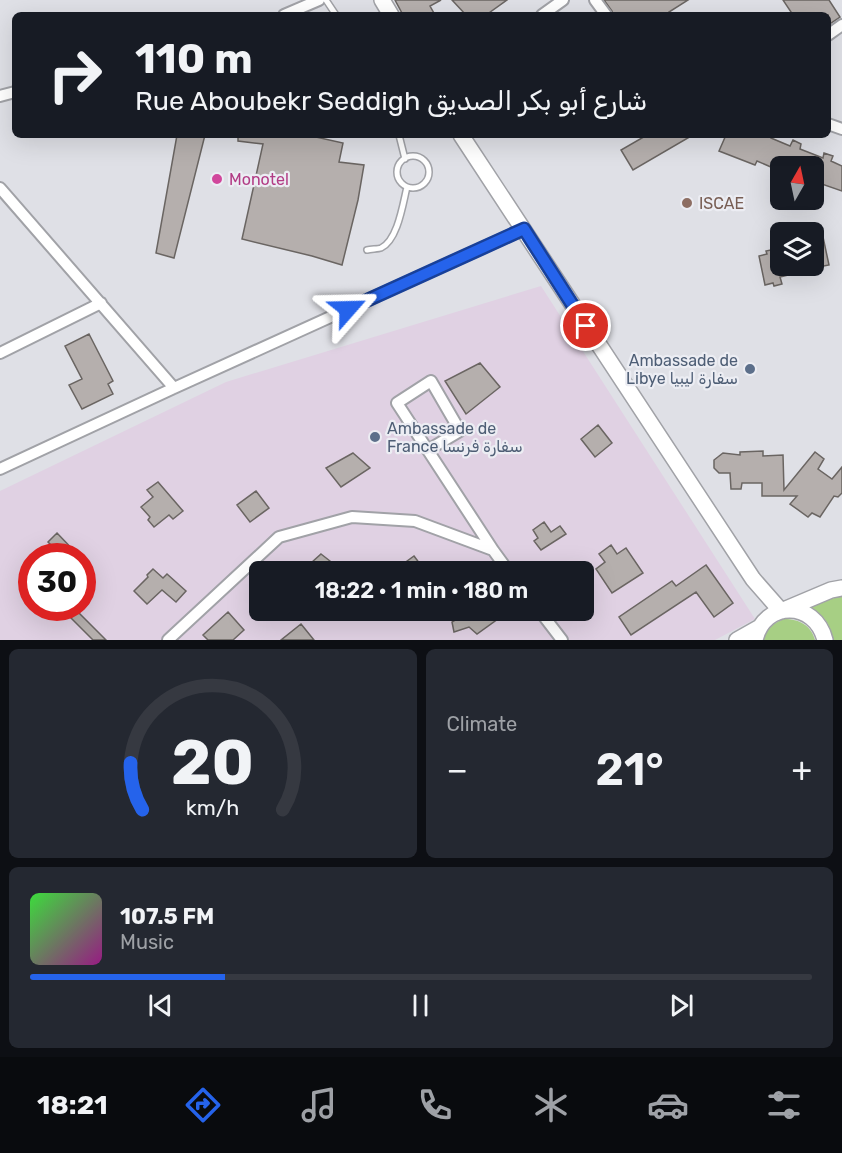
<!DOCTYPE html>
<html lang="en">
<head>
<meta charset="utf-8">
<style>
  body { margin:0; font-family:Rubik,Vazirmatn,sans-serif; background:#242831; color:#f1f3f6; height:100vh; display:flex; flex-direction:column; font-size:22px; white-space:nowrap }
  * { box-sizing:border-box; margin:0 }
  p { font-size:20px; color:#9ea1a6 }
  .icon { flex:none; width:33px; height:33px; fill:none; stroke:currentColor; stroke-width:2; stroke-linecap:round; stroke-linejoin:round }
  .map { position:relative; height:640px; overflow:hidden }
  .sheet { display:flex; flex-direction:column; gap:9px; padding:9px; background:#0d0f14; flex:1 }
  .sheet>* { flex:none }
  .banner { position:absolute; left:12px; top:12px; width:819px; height:126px; border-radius:9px; box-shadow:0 6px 24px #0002; background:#171b24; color:#f1f3f6; overflow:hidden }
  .needle { width:39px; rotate:9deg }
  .tools { position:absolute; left:770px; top:156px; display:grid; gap:12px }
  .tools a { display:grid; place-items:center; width:54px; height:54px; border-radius:9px; background:#171b24; box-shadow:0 6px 24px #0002; font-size:30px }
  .speed { position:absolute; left:18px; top:543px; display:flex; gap:12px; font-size:30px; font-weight:700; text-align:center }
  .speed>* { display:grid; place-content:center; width:78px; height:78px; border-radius:50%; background:#171b24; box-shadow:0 6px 24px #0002; line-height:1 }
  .speed .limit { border:9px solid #d22; background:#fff; color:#111 }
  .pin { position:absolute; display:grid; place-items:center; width:51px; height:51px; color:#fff; margin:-26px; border:3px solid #fff; border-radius:50%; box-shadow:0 2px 6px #0007 }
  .me { position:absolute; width:66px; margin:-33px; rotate:65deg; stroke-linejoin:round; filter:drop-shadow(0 0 4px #0008) }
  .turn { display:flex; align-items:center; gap:21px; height:126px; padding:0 24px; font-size:27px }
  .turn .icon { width:78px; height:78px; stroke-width:2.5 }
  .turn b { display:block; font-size:42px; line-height:51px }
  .big { font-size:45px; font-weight:600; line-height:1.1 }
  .sheet .widget { flex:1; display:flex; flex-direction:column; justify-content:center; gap:9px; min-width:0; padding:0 21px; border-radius:9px; background:#242831 }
  .sheet .dial { align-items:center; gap:0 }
  .dial svg { height:156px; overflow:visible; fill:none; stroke:#363941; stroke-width:7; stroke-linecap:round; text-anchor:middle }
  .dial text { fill:#f1f3f6; stroke:none }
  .song { display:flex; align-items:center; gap:18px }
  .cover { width:72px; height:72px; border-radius:9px; background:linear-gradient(135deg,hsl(120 70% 55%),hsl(310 70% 35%)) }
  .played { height:6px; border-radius:3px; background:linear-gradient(90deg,#2563eb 25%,#363941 25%) }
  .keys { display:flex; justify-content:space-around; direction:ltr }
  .heat { display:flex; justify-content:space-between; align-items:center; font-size:33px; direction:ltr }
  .sheet .tiles { flex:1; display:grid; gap:9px; grid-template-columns:1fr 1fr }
  .widget:last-child { grid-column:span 2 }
  .trip { position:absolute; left:249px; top:561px; width:345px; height:60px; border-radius:9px; background:#171b24; box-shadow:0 6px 24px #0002; font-weight:600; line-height:60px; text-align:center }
  .tab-bar { display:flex; height:96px; justify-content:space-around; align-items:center; background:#090b0e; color:#9ea1a6 }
  .tab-bar .icon { width:42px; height:42px }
  .tab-bar .active { color:#2563eb }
  .tab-bar b { font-size:27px; color:#f1f3f6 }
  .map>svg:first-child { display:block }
</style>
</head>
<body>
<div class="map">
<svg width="842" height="640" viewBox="0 0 842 640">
  <rect width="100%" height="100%" fill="#dfe0e6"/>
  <path fill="#e0d1e3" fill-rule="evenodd" d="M 541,286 L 755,619 L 715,640 L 0,640 L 0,491 L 226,382 ZM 32,556 L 82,556 L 82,608 L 32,608 ZM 260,572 L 584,572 L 584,610 L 260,610 Z"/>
  <path fill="#a7cf84" d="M 842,596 L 842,640 L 833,640 C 829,622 825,616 809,608 L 823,601 Z
    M 784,619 C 799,619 811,625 815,640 L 763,640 C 766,629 773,623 784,619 Z"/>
  <path fill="#b5afad" stroke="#6a6562" stroke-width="1.5" d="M 395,0 L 441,0 L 430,6 L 435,15 L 403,15 Z
    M 452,0 L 507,0 L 486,15 L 466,15 Z
    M 604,0 L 688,0 L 669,12 L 671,15 L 613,15 L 612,11 Z
    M 783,0 L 829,0 L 840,17 L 828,25 L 828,15 L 793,15 Z
    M 177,135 L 205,135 L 174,258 L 156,253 Z
    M 238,135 L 307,135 L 343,143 L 339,162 L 364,165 L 358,200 L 342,265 L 312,256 L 242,239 L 263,144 L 238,141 Z
    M 647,135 L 693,135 L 633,170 L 621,150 Z
    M 726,135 L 772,135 L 771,138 L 790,146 L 793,140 L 801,144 L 800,149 L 823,158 L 824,153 L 833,156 L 831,161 L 842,166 L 842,191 L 813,181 L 813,166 L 780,166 L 780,171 L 757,161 L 755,165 L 719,151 Z
    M 823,237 L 829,265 L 813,268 L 813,239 Z
    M 780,248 L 780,266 L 808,266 L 809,270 L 780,277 L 782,284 L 774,286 L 773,283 L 765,285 L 759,256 L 767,254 L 766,251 Z
    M 89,334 L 113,381 L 108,384 L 113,394 L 82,409 L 69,385 L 82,379 L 65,346 Z
    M 480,363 L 500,387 L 466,414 L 445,381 Z
    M 598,425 L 612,443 L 595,457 L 581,439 Z
    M 763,451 L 763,456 L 783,455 L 784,490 L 815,452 L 824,459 L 818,469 L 832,479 L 842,467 L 842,493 L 838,497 L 834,496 L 820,517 L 812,513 L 808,517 L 790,504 L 797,496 L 762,496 L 762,483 L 742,483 L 741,489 L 731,489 L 730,473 L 719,473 L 714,468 L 714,460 L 723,453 L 740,455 L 740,452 Z
    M 353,453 L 370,468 L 341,487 L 326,468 Z
    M 158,482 L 183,511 L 173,519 L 169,515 L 154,527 L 148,520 L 150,517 L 141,507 L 153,497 L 147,490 Z
    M 256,491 L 269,508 L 250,522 L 237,505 Z
    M 544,522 L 551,532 L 560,526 L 566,534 L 541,550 L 534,541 L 538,538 L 533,530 Z
    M 57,533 L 79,556 L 43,556 L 53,547 L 48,542 Z
    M 611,545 L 617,554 L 626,548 L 643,573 L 612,593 L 596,569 L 605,562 L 599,554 Z
    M 321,554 L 344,572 L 301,572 Z
    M 414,556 L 426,572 L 392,572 Z
    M 706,565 L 733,603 L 714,617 L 696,592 L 631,635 L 619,617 L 672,581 L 676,586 Z
    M 153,569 L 163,578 L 167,574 L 186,591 L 176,602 L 162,590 L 147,604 L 134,591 L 148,577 L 147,575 Z
    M 61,608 L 74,608 L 106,640 L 93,640 Z
    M 471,610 L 498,610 L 502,616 L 477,634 L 469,627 L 454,632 L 452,622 Z
    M 228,612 L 244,630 L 233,640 L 208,640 L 203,635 Z
    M 301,624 L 314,640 L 281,640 Z"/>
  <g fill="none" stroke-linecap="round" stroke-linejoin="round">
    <g stroke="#a1a2a7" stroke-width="8">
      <path id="lane" d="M 326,0 L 336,15
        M 399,135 L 405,159
        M397 172a16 16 0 1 1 32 0a16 16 0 1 1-32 0Z
        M 367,250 C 371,249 378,249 381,248 C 398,240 403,203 407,187"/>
    </g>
    <g stroke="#a1a2a7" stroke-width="14">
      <path id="street" d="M 595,0 L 606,15
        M 284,15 L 319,0
        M 542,15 L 563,0
        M 828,35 L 842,25
        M 0,96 L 15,92
        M 828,124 L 842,129
        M 0,188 L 174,388
        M 0,353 L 101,303
        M 428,450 L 460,431 L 431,381 L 397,403 L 493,550
        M 0,469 L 174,388 L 524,229
        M 539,610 L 562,640
        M 168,640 L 279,537 L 352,517 L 415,521 L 493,550 L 509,572"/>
    </g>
    <g stroke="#a1a2a7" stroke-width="18">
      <path id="secondary" d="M 382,0 L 391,15
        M 461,135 L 753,579 L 781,611
        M 786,609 L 831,590 L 842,588
        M 737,640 L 760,627
        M 755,640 C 764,600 815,600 825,640"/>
    </g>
    <use href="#lane" stroke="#fff" stroke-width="5"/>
    <use href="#street" stroke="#fff" stroke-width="10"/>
    <use href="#secondary" stroke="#fff" stroke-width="15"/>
  </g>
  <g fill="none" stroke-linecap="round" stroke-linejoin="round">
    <g stroke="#184099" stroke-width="15">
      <path id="route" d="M 348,309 L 524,229 L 586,326"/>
    </g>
    <use href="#route" stroke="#2563eb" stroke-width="10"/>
  </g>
  <circle fill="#d1479c" stroke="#ecedf3" stroke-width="2" cx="217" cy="179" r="6"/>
  <circle fill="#8d6e63" stroke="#ecedf3" stroke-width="2" cx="687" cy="203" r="6"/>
  <g fill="#5c6f8a" stroke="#ecedf3" stroke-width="2">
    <circle cx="750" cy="369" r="6"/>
    <circle cx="375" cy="437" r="6"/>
  </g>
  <g text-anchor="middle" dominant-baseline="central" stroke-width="4.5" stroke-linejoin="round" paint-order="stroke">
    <g font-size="16" fill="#b23c85" stroke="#ecedf3" text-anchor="start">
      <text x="229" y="179">Monotel</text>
    </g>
    <g font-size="16" fill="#785e54" stroke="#ecedf3" text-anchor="start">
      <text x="699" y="203">ISCAE</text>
    </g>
    <g font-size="16" fill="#4e5e75" stroke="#ecedf3" text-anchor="end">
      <text x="738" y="360">Ambassade de<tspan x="738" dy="18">Libye سفارة ليبيا</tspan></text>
      <text x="387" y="428" text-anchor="start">Ambassade de<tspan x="387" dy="18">France سفارة فرنسا</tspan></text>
    </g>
  </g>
</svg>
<div class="tools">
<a><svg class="needle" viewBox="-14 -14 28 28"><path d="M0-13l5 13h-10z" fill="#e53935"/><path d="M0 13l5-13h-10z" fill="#9ea1a6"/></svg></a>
<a><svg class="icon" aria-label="layers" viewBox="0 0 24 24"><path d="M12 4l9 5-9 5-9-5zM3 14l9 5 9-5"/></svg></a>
</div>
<div class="speed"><div class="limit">30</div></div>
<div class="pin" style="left:586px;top:326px;background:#d93025"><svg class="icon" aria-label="arrive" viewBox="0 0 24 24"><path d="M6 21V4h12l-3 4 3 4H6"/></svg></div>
<svg class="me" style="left:348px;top:309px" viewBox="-20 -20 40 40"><path d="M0-17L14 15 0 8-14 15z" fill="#2563eb" stroke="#fff" stroke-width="4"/></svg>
<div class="trip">18:22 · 1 min · 180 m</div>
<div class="banner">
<div class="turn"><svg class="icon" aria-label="right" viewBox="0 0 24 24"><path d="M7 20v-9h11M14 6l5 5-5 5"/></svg><div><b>110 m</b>Rue Aboubekr Seddigh شارع أبو بكر الصديق</div></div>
</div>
</div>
<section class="sheet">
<div class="tiles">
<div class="widget dial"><svg viewBox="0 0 100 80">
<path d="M14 69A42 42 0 1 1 86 69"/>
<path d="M14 69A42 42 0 0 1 8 45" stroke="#2563eb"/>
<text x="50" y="56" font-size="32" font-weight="700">20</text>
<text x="50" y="72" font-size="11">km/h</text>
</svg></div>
<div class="widget"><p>Climate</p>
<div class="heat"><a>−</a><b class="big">21°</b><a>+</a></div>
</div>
<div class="widget">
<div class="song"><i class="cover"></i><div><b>107.5 FM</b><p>Music</p></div></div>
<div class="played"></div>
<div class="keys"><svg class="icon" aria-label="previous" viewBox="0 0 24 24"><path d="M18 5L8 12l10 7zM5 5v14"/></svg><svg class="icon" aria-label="pause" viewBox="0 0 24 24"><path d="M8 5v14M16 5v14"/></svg><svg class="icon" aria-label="next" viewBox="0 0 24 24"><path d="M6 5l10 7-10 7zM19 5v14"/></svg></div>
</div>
</div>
</section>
<nav class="tab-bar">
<b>18:21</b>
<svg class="icon active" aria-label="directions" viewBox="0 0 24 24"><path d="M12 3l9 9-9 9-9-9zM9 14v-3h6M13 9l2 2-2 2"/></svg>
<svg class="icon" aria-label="music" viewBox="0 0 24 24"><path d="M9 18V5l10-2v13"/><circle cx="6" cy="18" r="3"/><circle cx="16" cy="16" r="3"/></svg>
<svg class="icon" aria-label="phone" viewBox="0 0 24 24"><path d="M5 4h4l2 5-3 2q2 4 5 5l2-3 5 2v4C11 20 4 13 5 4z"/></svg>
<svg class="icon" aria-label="climate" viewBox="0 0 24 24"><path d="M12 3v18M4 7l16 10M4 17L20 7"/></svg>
<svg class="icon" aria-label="car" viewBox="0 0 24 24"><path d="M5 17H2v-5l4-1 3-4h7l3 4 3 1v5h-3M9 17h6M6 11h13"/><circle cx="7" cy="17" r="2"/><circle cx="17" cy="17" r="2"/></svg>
<svg class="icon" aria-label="filters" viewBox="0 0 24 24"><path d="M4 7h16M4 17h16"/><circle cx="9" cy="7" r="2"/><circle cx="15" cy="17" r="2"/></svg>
</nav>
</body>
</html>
